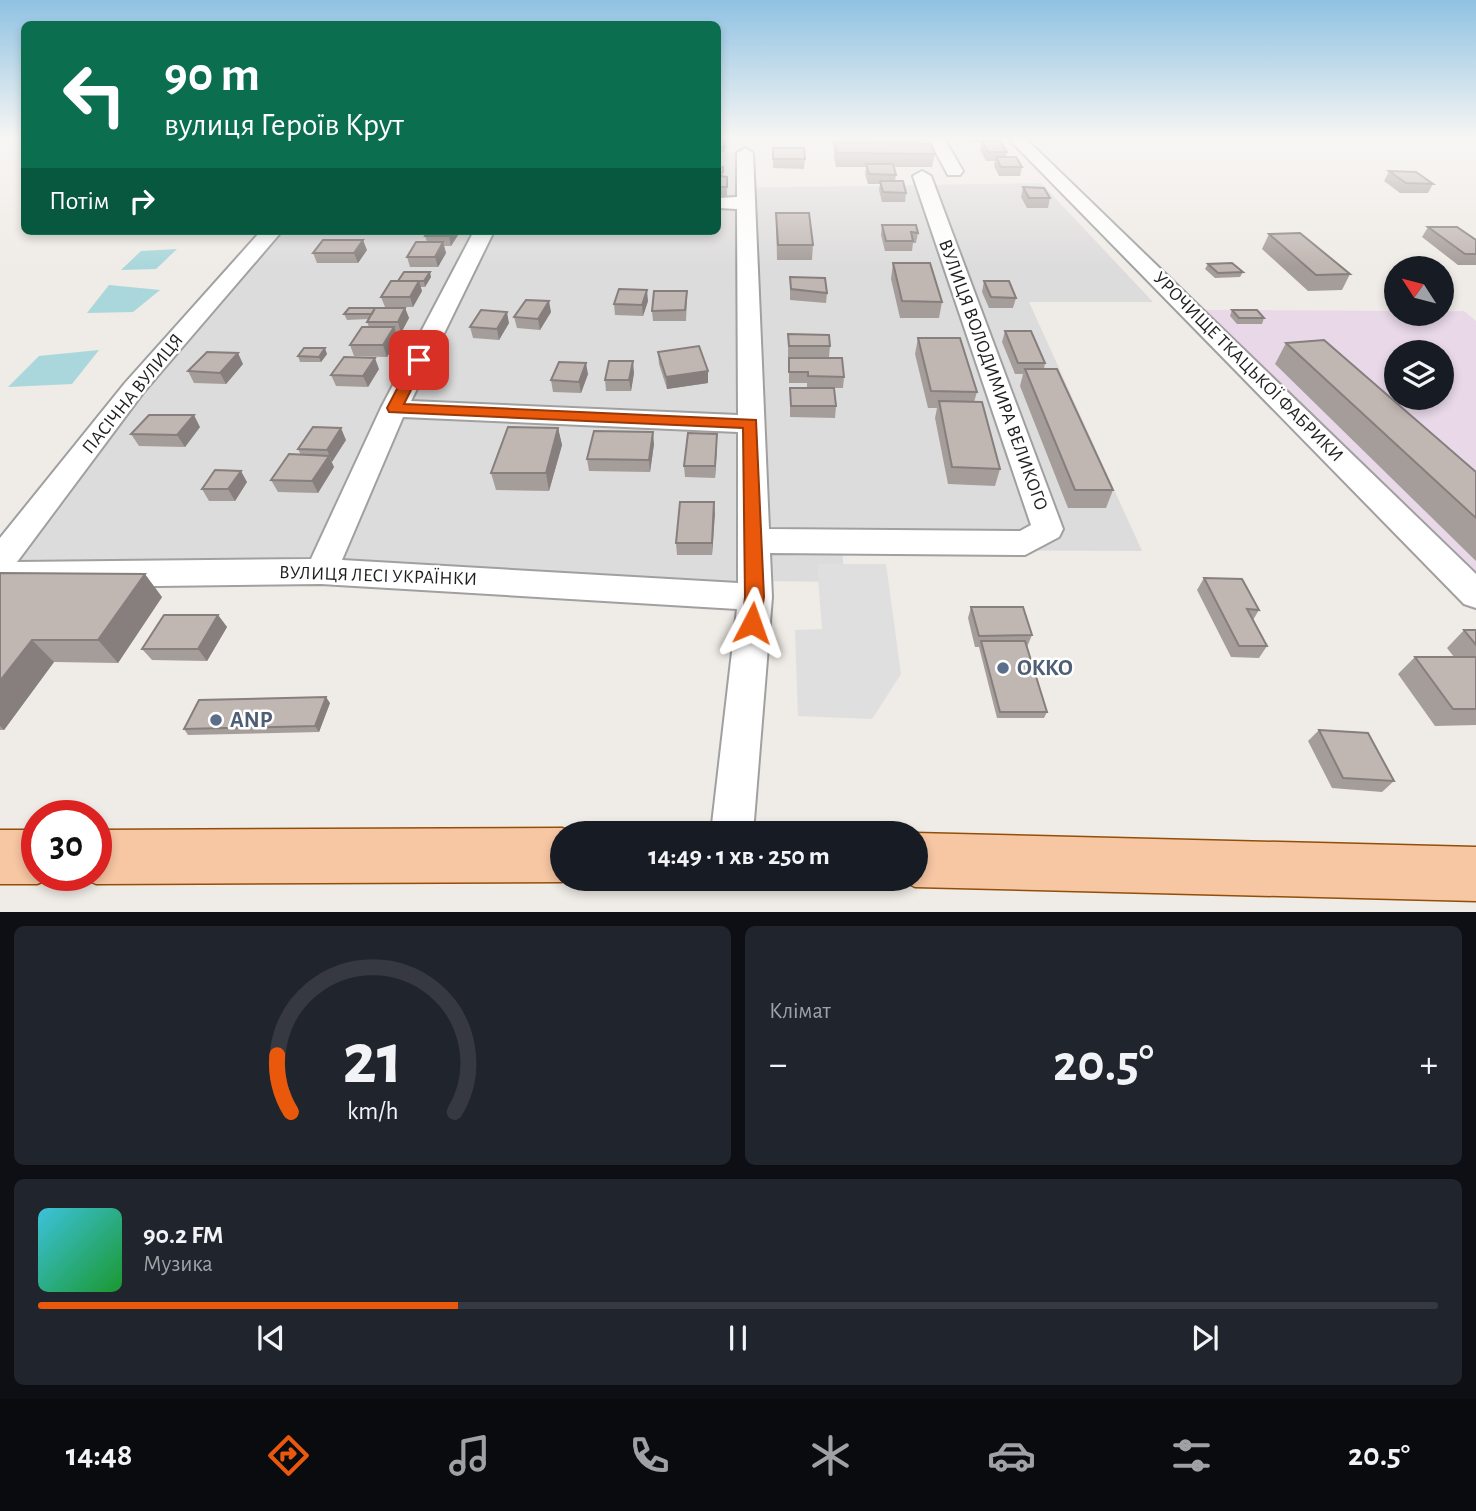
<!DOCTYPE html>
<html lang="uk">
<head>
<meta charset="utf-8">
<style>
  body { margin:0; font-family:"Alegreya Sans",sans-serif; background:#20242c; color:#f1f3f6; height:100vh; display:flex; flex-direction:column; font-size:26px; white-space:nowrap }
  * { box-sizing:border-box; margin:0 }
  p { font-size:23px; color:#9ea1a6 }
  .icon { flex:none; width:38px; height:38px; fill:none; stroke:currentColor; stroke-width:2; stroke-linecap:round; stroke-linejoin:round }
  .map { position:relative; height:912px; overflow:hidden }
  .sheet { display:flex; flex-direction:column; gap:14px; padding:14px; background:#0d0f14; flex:1 }
  .sheet>* { flex:none }
  .guide { position:absolute; left:21px; top:21px; width:700px; height:214px; border-radius:10px; box-shadow:0 4px 10px #0003; background:#0b6e4f; color:#fff; overflow:hidden }
  .needle { width:46px; rotate:306deg }
  .buttons { position:absolute; left:1384px; top:256px; display:grid; gap:14px }
  .buttons a { display:grid; place-items:center; width:70px; height:70px; border-radius:50%; background:#171b24; box-shadow:0 4px 10px #0003; font-size:35px }
  .speed { position:absolute; left:21px; top:800px; display:flex; gap:14px; font-size:35px; font-weight:700; text-align:center }
  .speed>* { display:grid; place-content:center; width:91px; height:91px; border-radius:50%; background:#171b24; box-shadow:0 4px 10px #0003; line-height:1 }
  .speed .limit { border:10px solid #d22; background:#fff; color:#111 }
  .pin { position:absolute; display:grid; place-items:center; width:60px; height:60px; color:#fff; margin:-30px; border-radius:14px; box-shadow:0 4px 10px #0006 }
  .me { position:absolute; width:77px; margin:-38px; rotate:4deg; stroke-linejoin:round; filter:drop-shadow(0 0 5px #0008) }
  .turn { display:flex; align-items:center; gap:24px; height:147px; padding:0 28px; font-size:32px }
  .turn .icon { width:91px; height:91px; stroke-width:2.5 }
  .turn b { display:block; font-size:49px; line-height:60px }
  .then { display:flex; align-items:center; height:66px; padding:0 28px; background:#0003; gap:14px; font-size:26px }
  .big { font-size:52px; font-weight:700; line-height:1.1 }
  .sheet .card { flex:1; display:flex; flex-direction:column; justify-content:center; gap:10px; min-width:0; padding:0 24px; border-radius:10px; background:#20242c }
  .sheet .dial { align-items:center; gap:0 }
  .dial svg { height:182px; overflow:visible; fill:none; stroke:#363941; stroke-width:7; stroke-linecap:round; text-anchor:middle }
  .dial text { fill:#f1f3f6; stroke:none }
  .song { display:flex; align-items:center; gap:21px }
  .cover { width:84px; height:84px; border-radius:10px; background:linear-gradient(135deg,hsl(190 70% 55%),hsl(130 70% 35%)) }
  .played { height:7px; border-radius:4px; background:linear-gradient(90deg,#ea580c 30%,#363941 30%) }
  .keys { display:flex; justify-content:space-around; direction:ltr }
  .heat { display:flex; justify-content:space-between; align-items:center; font-size:38px; direction:ltr }
  .sheet .tiles { flex:1; display:grid; gap:14px; grid-template-columns:1fr 1fr }
  .card:last-child { grid-column:span 2 }
  .trip { position:absolute; left:550px; top:821px; width:378px; height:70px; border-radius:35px; background:#171b24; box-shadow:0 4px 10px #0003; font-weight:700; line-height:70px; text-align:center }
  .tab-bar { display:flex; height:112px; justify-content:space-around; align-items:center; background:#090b0e; color:#9ea1a6 }
  .tab-bar .icon { width:49px; height:49px }
  .tab-bar .on { color:#ea580c }
  .tab-bar b { font-size:32px; color:#f1f3f6 }
  .map>svg:first-child { display:block }
</style>
</head>
<body>
<div class="map">
<svg width="1476" height="913" viewBox="0 0 1476 913">
  <rect width="100%" height="100%" fill="#efebe6"/>
  <path fill="#dddcdc" d="M 718,152 L 737,152 L 738,188 L 1041,183 L 1153,302 L 1029,302 L 1142,551 L 842,550 L 845,582 L 755,581 L 755,597 L 0,562 L 279,231 L 718,231 Z"/>
  <path fill="#e8d8e8" fill-rule="evenodd" d="M 1205,310 L 1396,311 L 1396,313 L 1464,311 L 1476,321 L 1476,577 ZM 1396,352 L 1442,352 L 1442,397 L 1396,397 Z"/>
  <path fill="#dfdfdf" d="M 817,564 L 886,564 L 901,674 L 872,719 L 798,716 L 795,630 L 822,629 Z"/>
  <path fill="#a9d7db" d="M 177,249 L 156,269 L 121,270 L 141,251 Z
    M 109,285 L 160,290 L 133,312 L 87,313 Z
    M 99,350 L 72,384 L 8,387 L 39,356 Z"/>
  <g fill="none" stroke-linecap="round" stroke-linejoin="round">
    <g stroke="#a0a0a0" stroke-width="4">
      <path id="minor" d="M 929,140 L 945,140 L 963,171 L 960,175 L 948,175 Z
        M 1010,140 L 1027,140 L 1476,574 L 1476,608 L 1464,604 Z
        M 745,148 L 753,153 L 769,529 L 1020,531 L 1031,525 L 913,176 L 922,171 L 931,176 L 1063,529 L 1059,537 L 1025,555 L 770,553 L 772,597 L 753,833 L 711,833 L 737,609 L 321,584 L 0,588 L 0,538 L 125,383 L 261,231 L 282,231 L 143,393 L 17,562 L 311,559 L 381,408 L 474,231 L 494,231 L 411,401 L 738,415 L 737,209 L 718,208 L 718,198 L 737,197 L 737,153 ZM 403,417 L 738,432 L 738,583 L 342,560 Z"/>
    </g>
    <g stroke="#934f08" stroke-width="3">
      <path id="major" d="M 562,828 L 574,833 L 562,833 L 562,878 L 570,878 L 562,882 L 96,884 L 76,875 L 96,875 L 96,830 Z
        M 0,830 L 37,830 L 37,875 L 56,876 L 37,884 L 0,884 Z
        M 915,833 L 1476,847 L 1476,901 L 915,887 L 896,878 L 915,878 Z"/>
    </g>
    <use href="#minor" fill="#fff" fill-rule="evenodd"/>
    <use href="#major" fill="#f7c6a3" fill-rule="evenodd"/>
  </g>
  <path fill="#a59d99" d="M 718,140 L 725,140 L 725,152 L 718,152 Z
    M 832,140 L 920,140 L 919,144 L 935,154 L 932,167 L 893,167 L 896,175 L 895,181 L 906,193 L 905,202 L 882,202 L 879,190 L 880,184 L 868,184 L 865,174 L 866,167 L 836,167 L 834,157 L 834,147 L 833,147 Z
    M 968,140 L 990,140 L 990,141 L 1007,152 L 1006,157 L 1022,167 L 1020,176 L 999,176 L 994,166 L 995,161 L 986,161 L 980,150 L 982,142 L 969,142 Z
    M 773,148 L 805,159 L 804,169 L 773,168 Z
    M 718,167 L 723,167 L 723,176 L 727,186 L 727,197 L 718,197 Z
    M 1389,171 L 1433,184 L 1428,193 L 1400,193 L 1384,181 Z
    M 1023,187 L 1050,198 L 1048,208 L 1027,208 L 1021,197 Z
    M 776,213 L 813,245 L 812,260 L 777,260 Z
    M 882,225 L 918,233 L 916,243 L 913,243 L 912,251 L 885,251 L 881,235 Z
    M 1428,227 L 1476,240 L 1476,265 L 1458,265 L 1422,237 Z
    M 428,231 L 460,231 L 460,232 L 451,246 L 444,246 L 446,253 L 438,267 L 410,267 L 407,257 L 427,242 L 425,236 Z
    M 1269,234 L 1350,274 L 1342,290 L 1308,291 L 1262,249 Z
    M 367,250 L 358,263 L 317,263 L 313,253 Z
    M 893,263 L 942,302 L 939,318 L 900,318 L 891,279 Z
    M 1208,264 L 1243,272 L 1240,277 L 1215,278 L 1205,269 Z
    M 431,277 L 425,287 L 420,287 L 422,291 L 413,307 L 385,307 L 381,297 L 398,281 Z
    M 790,277 L 827,293 L 826,303 L 790,300 Z
    M 984,281 L 1016,298 L 1013,308 L 989,308 L 982,292 Z
    M 648,301 L 643,316 L 615,315 L 614,304 Z
    M 687,301 L 686,321 L 653,321 L 652,311 Z
    M 405,308 L 409,318 L 401,333 L 396,333 L 398,338 L 387,357 L 354,356 L 350,345 L 369,327 L 367,322 L 368,319 L 347,320 L 344,314 Z
    M 1232,310 L 1264,318 L 1262,324 L 1237,324 L 1230,316 Z
    M 551,312 L 540,330 L 517,328 L 514,317 Z
    M 509,323 L 499,340 L 473,338 L 470,327 Z
    M 1005,331 L 1045,363 L 1044,369 L 1113,490 L 1106,508 L 1068,508 L 1020,386 L 1023,374 L 1015,374 L 1002,342 Z
    M 788,334 L 830,346 L 829,357 L 788,357 Z
    M 918,338 L 977,392 L 974,402 L 1000,469 L 995,486 L 948,484 L 935,418 L 937,408 L 928,408 L 915,354 Z
    M 1286,343 L 1476,472 L 1476,561 L 1275,364 Z
    M 658,352 L 708,383 L 667,389 L 659,364 Z
    M 327,354 L 321,362 L 300,362 L 298,356 Z
    M 789,358 L 844,377 L 843,388 L 807,388 L 807,383 L 789,383 Z
    M 243,364 L 226,384 L 194,383 L 188,371 Z
    M 379,369 L 368,387 L 336,386 L 331,375 Z
    M 634,373 L 631,391 L 606,391 L 605,380 Z
    M 588,374 L 581,393 L 553,392 L 551,380 Z
    M 790,388 L 836,406 L 835,418 L 790,417 Z
    M 200,427 L 185,447 L 139,446 L 131,434 Z
    M 558,428 L 562,445 L 549,491 L 496,490 L 491,473 Z
    M 346,440 L 331,462 L 334,467 L 318,493 L 278,492 L 271,480 L 301,455 L 298,449 Z
    M 654,444 L 650,472 L 589,471 L 587,459 Z
    M 717,445 L 715,478 L 685,477 L 684,466 Z
    M 247,482 L 235,501 L 209,501 L 202,489 Z
    M 714,502 L 712,555 L 677,555 L 676,543 Z
    M 0,573 L 162,597 L 118,663 L 54,662 L 4,730 L 0,730 Z
    M 1204,578 L 1259,610 L 1253,620 L 1267,646 L 1259,658 L 1231,657 L 1197,590 Z
    M 971,607 L 1032,635 L 1027,647 L 1047,712 L 1044,718 L 997,718 L 979,647 L 975,647 L 968,618 Z
    M 218,615 L 227,627 L 207,661 L 152,660 L 142,649 Z
    M 1464,630 L 1476,630 L 1476,725 L 1435,726 L 1398,674 L 1415,657 L 1454,657 L 1447,648 Z
    M 330,703 L 319,732 L 188,735 L 184,729 Z
    M 1319,730 L 1394,781 L 1382,792 L 1332,788 L 1308,741 Z"/>
  <path fill="#867f7d" d="M 452,231 L 460,231 L 460,232 L 451,246 L 449,236 Z
    M 363,240 L 367,250 L 358,263 L 354,253 Z
    M 443,242 L 446,253 L 438,267 L 435,257 Z
    M 430,272 L 431,277 L 425,287 L 424,281 Z
    M 419,281 L 422,291 L 413,307 L 410,297 Z
    M 647,290 L 648,301 L 643,316 L 642,305 Z
    M 549,301 L 551,312 L 540,330 L 538,319 Z
    M 405,308 L 409,318 L 401,333 L 398,322 Z
    M 507,312 L 509,323 L 499,340 L 497,329 Z
    M 394,327 L 398,338 L 387,357 L 383,345 Z
    M 325,348 L 327,354 L 321,362 L 319,357 Z
    M 238,353 L 243,364 L 226,384 L 220,373 Z
    M 375,358 L 379,369 L 368,387 L 363,376 Z
    M 633,361 L 634,373 L 631,391 L 629,380 Z
    M 586,363 L 588,374 L 581,393 L 579,382 Z
    M 708,371 L 708,383 L 667,389 L 666,377 Z
    M 194,415 L 200,427 L 185,447 L 177,435 Z
    M 341,428 L 346,440 L 332,462 L 327,450 Z
    M 558,428 L 562,445 L 549,491 L 546,473 Z
    M 653,432 L 654,444 L 650,472 L 649,460 Z
    M 717,434 L 717,445 L 715,478 L 715,466 Z
    M 329,456 L 334,467 L 318,493 L 312,481 Z
    M 241,471 L 247,482 L 235,501 L 228,489 Z
    M 714,502 L 715,514 L 712,555 L 712,543 Z
    M 145,574 L 162,597 L 118,663 L 98,640 Z
    M 218,615 L 227,627 L 207,661 L 198,649 Z
    M 32,640 L 54,662 L 4,730 L 0,726 L 0,681 Z
    M 326,697 L 330,703 L 319,732 L 315,726 Z"/>
  <path fill="#c0b6b2" stroke="#867f7d" stroke-width="2" d="M 718,140 L 725,140 L 725,147 L 718,147 Z
    M 982,141 L 1000,141 L 1007,152 L 988,152 Z
    M 835,143 L 931,144 L 935,154 L 837,153 Z
    M 773,148 L 804,148 L 805,159 L 773,159 Z
    M 996,157 L 1016,157 L 1022,167 L 1001,167 Z
    M 866,164 L 893,164 L 896,175 L 869,174 Z
    M 718,167 L 723,167 L 723,172 L 718,172 Z
    M 1389,171 L 1416,172 L 1433,184 L 1406,183 Z
    M 718,176 L 727,177 L 727,187 L 718,187 Z
    M 880,181 L 903,181 L 906,193 L 883,192 Z
    M 1023,187 L 1044,188 L 1050,198 L 1029,198 Z
    M 776,213 L 809,213 L 813,245 L 778,245 Z
    M 882,225 L 916,225 L 918,233 L 911,232 L 913,241 L 886,241 Z
    M 1428,227 L 1457,227 L 1476,240 L 1476,254 L 1465,254 Z
    M 428,231 L 452,231 L 449,236 L 425,236 Z
    M 1300,233 L 1350,274 L 1316,275 L 1269,234 Z
    M 323,240 L 363,240 L 354,253 L 313,253 Z
    M 416,242 L 443,242 L 435,257 L 407,257 Z
    M 893,263 L 930,263 L 942,302 L 902,301 Z
    M 1232,263 L 1243,272 L 1218,273 L 1208,264 Z
    M 404,272 L 430,272 L 424,281 L 398,281 Z
    M 790,277 L 825,278 L 827,293 L 791,289 Z
    M 391,281 L 419,281 L 410,297 L 381,297 Z
    M 984,281 L 1009,281 L 1016,298 L 991,297 Z
    M 619,289 L 647,290 L 642,305 L 614,304 Z
    M 654,291 L 687,291 L 685,310 L 652,311 Z
    M 526,300 L 549,301 L 538,319 L 514,317 Z
    M 349,308 L 375,308 L 372,314 L 344,314 Z
    M 375,308 L 405,308 L 398,322 L 367,322 Z
    M 481,310 L 507,312 L 497,329 L 470,327 Z
    M 1232,310 L 1257,310 L 1264,318 L 1239,318 Z
    M 362,327 L 394,327 L 383,345 L 350,345 Z
    M 1005,331 L 1031,331 L 1045,363 L 1018,363 Z
    M 788,334 L 829,335 L 830,346 L 789,346 Z
    M 918,338 L 960,338 L 977,392 L 931,391 Z
    M 1324,340 L 1476,472 L 1476,518 L 1286,343 Z
    M 699,346 L 708,371 L 666,377 L 658,352 Z
    M 304,348 L 325,348 L 319,357 L 298,356 Z
    M 207,352 L 238,353 L 220,373 L 188,371 Z
    M 344,357 L 375,358 L 363,376 L 331,375 Z
    M 789,358 L 842,358 L 844,377 L 808,376 L 808,372 L 789,372 Z
    M 609,361 L 633,361 L 629,380 L 605,380 Z
    M 559,362 L 586,363 L 579,382 L 551,380 Z
    M 1025,369 L 1057,369 L 1113,490 L 1075,490 Z
    M 790,388 L 834,388 L 836,406 L 791,406 Z
    M 939,401 L 982,402 L 1000,469 L 952,467 Z
    M 149,415 L 194,415 L 177,435 L 131,434 Z
    M 313,427 L 341,428 L 327,450 L 298,449 Z
    M 508,427 L 558,428 L 546,473 L 491,473 Z
    M 594,431 L 653,432 L 649,460 L 587,459 Z
    M 688,433 L 717,434 L 715,466 L 684,466 Z
    M 289,454 L 329,456 L 312,481 L 271,480 Z
    M 215,470 L 241,471 L 228,489 L 202,489 Z
    M 680,502 L 714,502 L 712,543 L 676,543 Z
    M 0,573 L 145,574 L 98,640 L 32,640 L 0,681 Z
    M 1204,578 L 1242,579 L 1259,610 L 1247,609 L 1267,646 L 1239,646 Z
    M 971,607 L 1023,607 L 1032,635 L 979,636 Z
    M 164,615 L 218,615 L 198,649 L 142,649 Z
    M 1464,630 L 1476,630 L 1476,645 Z
    M 981,641 L 1025,641 L 1047,712 L 1000,712 Z
    M 1415,657 L 1476,657 L 1476,709 L 1453,709 Z
    M 326,697 L 315,726 L 184,729 L 199,700 Z
    M 1319,730 L 1368,733 L 1394,781 L 1343,778 Z"/>
  <linearGradient id="sky" x2="0" y2="1"><stop stop-color="#8fc2e3"/><stop offset="0.52" stop-color="#f8f6f4"/><stop offset="1" stop-color="#f8f6f4" stop-opacity="0"/></linearGradient>
  <rect width="1476" height="267" fill="url(#sky)"/>
  <path fill="#ea580c" stroke="#983908" stroke-width="2" d="M 419,356 L 426,360 L 404,404 L 756,420 L 764,597 L 759,629 L 745,629 L 742,623 L 745,597 L 743,428 L 389,412 L 387,408 L 412,360 Z"/>
  <g fill="#5c6f8a" stroke="#fff" stroke-width="2.5">
    <circle cx="1003" cy="668" r="7"/>
    <circle cx="216" cy="720" r="7"/>
  </g>
  <g text-anchor="middle" dominant-baseline="central" stroke-width="5" stroke-linejoin="round" paint-order="stroke">
    <g font-size="19" fill="#1f1f1f" stroke="#fff">
      <text transform="translate(1248 367) rotate(45)">УРОЧИЩЕ ТКАЦЬКОЇ ФАБРИКИ</text>
      <text transform="translate(993 375) rotate(70)">ВУЛИЦЯ ВОЛОДИМИРА ВЕЛИКОГО</text>
      <text transform="translate(133 394) rotate(-51)">ПАСІЧНА ВУЛИЦЯ</text>
      <text transform="translate(378 576) rotate(2)">ВУЛИЦЯ ЛЕСІ УКРАЇНКИ</text>
    </g>
    <g font-size="23" font-weight="bold" fill="#4e5e75" stroke="#fff" text-anchor="start">
      <text x="1017" y="668">OKKO</text>
      <text x="230" y="720">ANP</text>
    </g>
  </g>
</svg>
<div class="buttons">
<a><svg class="needle" viewBox="-14 -14 28 28"><path d="M0-13l5 13h-10z" fill="#e53935"/><path d="M0 13l5-13h-10z" fill="#9ea1a6"/></svg></a>
<a><svg class="icon" aria-label="layers" viewBox="0 0 24 24"><path d="M12 4l9 5-9 5-9-5zM3 14l9 5 9-5"/></svg></a>
</div>
<div class="speed"><div class="limit">30</div></div>
<div class="pin" style="left:419px;top:360px;background:#d93025"><svg class="icon" aria-label="arrive" viewBox="0 0 24 24"><path d="M6 21V4h12l-3 4 3 4H6"/></svg></div>
<svg class="me" style="left:752px;top:623px" viewBox="-20 -20 40 40"><path d="M0-17L14 15 0 8-14 15z" fill="#ea580c" stroke="#fff" stroke-width="4"/></svg>
<div class="trip">14:49 · 1 хв · 250 m</div>
<div class="guide">
<div class="turn"><svg class="icon" aria-label="left" viewBox="0 0 24 24"><path d="M17 20v-9H6M10 6l-5 5 5 5"/></svg><div><b>90 m</b>вулиця Героїв Крут</div></div>
<div class="then">Потім<svg class="icon" aria-label="right" viewBox="0 0 24 24"><path d="M7 20v-9h11M14 6l5 5-5 5"/></svg></div>
</div>
</div>
<section class="sheet">
<div class="tiles">
<div class="card dial"><svg viewBox="0 0 100 80">
<path d="M14 69A42 42 0 1 1 86 69"/>
<path d="M14 69A42 42 0 0 1 8 44" stroke="#ea580c"/>
<text x="50" y="56" font-size="32" font-weight="700">21</text>
<text x="50" y="72" font-size="11">km/h</text>
</svg></div>
<div class="card"><p>Клімат</p>
<div class="heat"><a>−</a><b class="big">20.5°</b><a>+</a></div>
</div>
<div class="card">
<div class="song"><i class="cover"></i><div><b>90.2 FM</b><p>Музика</p></div></div>
<div class="played"></div>
<div class="keys"><svg class="icon" aria-label="previous" viewBox="0 0 24 24"><path d="M18 5L8 12l10 7zM5 5v14"/></svg><svg class="icon" aria-label="pause" viewBox="0 0 24 24"><path d="M8 5v14M16 5v14"/></svg><svg class="icon" aria-label="next" viewBox="0 0 24 24"><path d="M6 5l10 7-10 7zM19 5v14"/></svg></div>
</div>
</div>
</section>
<nav class="tab-bar">
<b>14:48</b>
<svg class="icon on" aria-label="directions" viewBox="0 0 24 24"><path d="M12 3l9 9-9 9-9-9zM9 14v-3h6M13 9l2 2-2 2"/></svg>
<svg class="icon" aria-label="music" viewBox="0 0 24 24"><path d="M9 18V5l10-2v13"/><circle cx="6" cy="18" r="3"/><circle cx="16" cy="16" r="3"/></svg>
<svg class="icon" aria-label="phone" viewBox="0 0 24 24"><path d="M5 4h4l2 5-3 2q2 4 5 5l2-3 5 2v4C11 20 4 13 5 4z"/></svg>
<svg class="icon" aria-label="climate" viewBox="0 0 24 24"><path d="M12 3v18M4 7l16 10M4 17L20 7"/></svg>
<svg class="icon" aria-label="car" viewBox="0 0 24 24"><path d="M5 17H2v-5l4-1 3-4h7l3 4 3 1v5h-3M9 17h6M6 11h13"/><circle cx="7" cy="17" r="2"/><circle cx="17" cy="17" r="2"/></svg>
<svg class="icon" aria-label="filters" viewBox="0 0 24 24"><path d="M4 7h16M4 17h16"/><circle cx="9" cy="7" r="2"/><circle cx="15" cy="17" r="2"/></svg>
<b>20.5°</b>
</nav>
</body>
</html>
